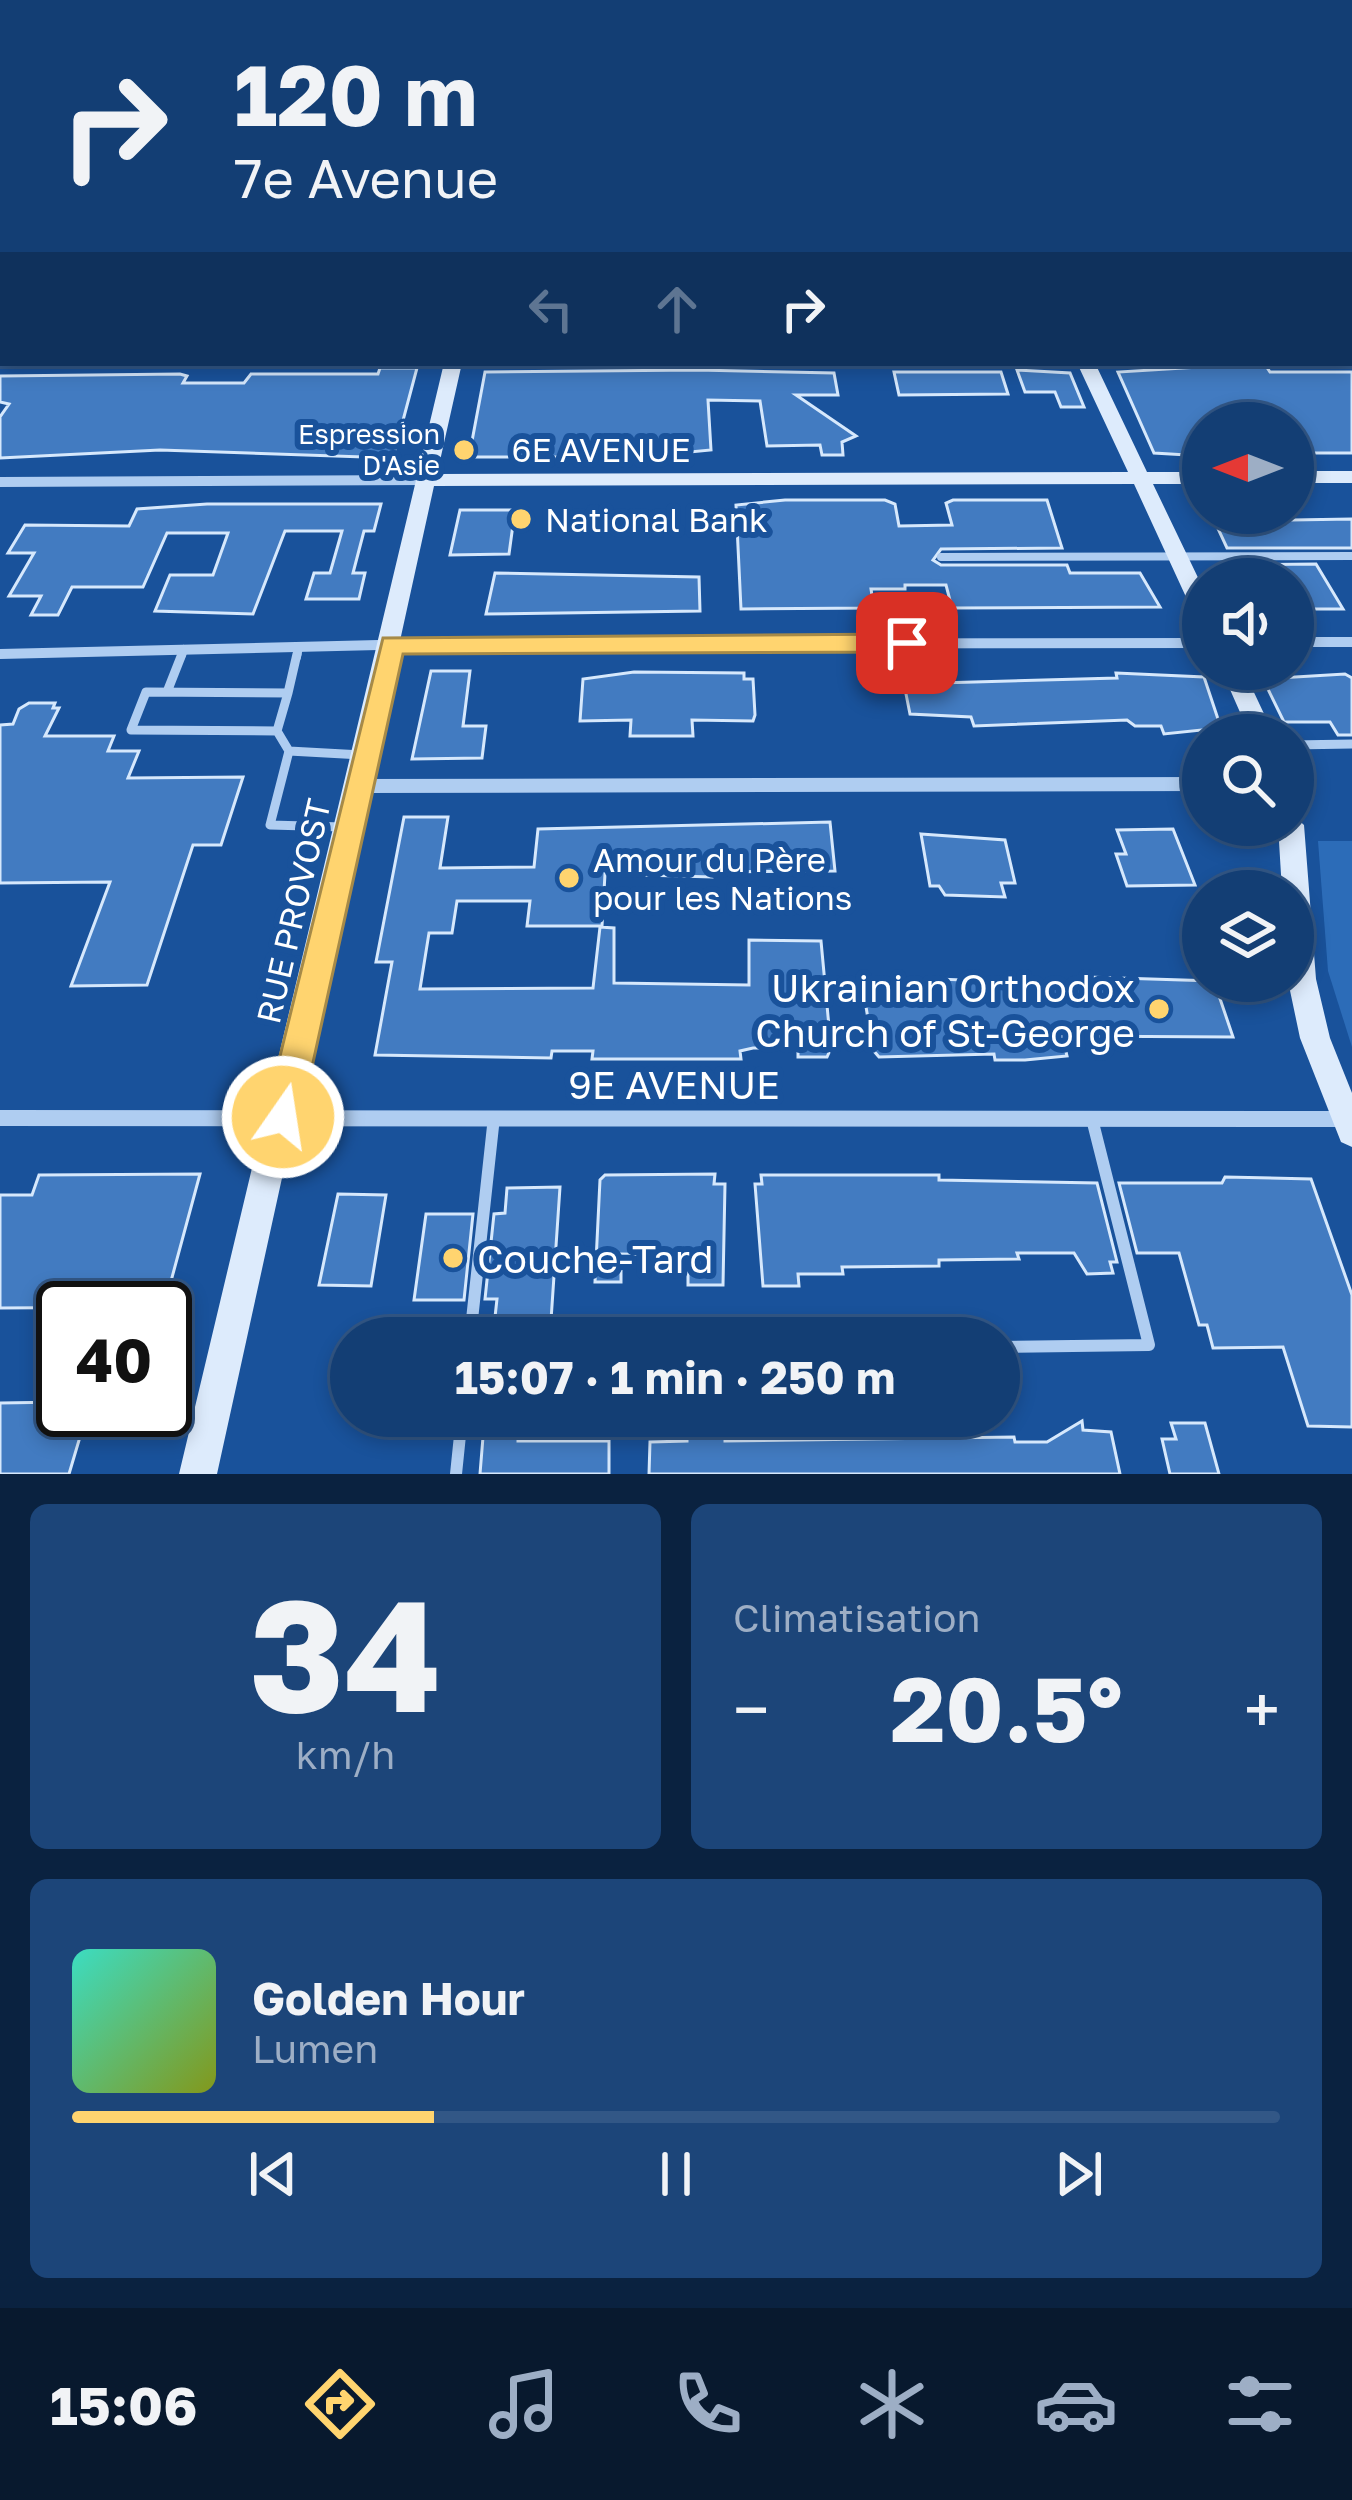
<!DOCTYPE html>
<html lang="fr">
<head>
<meta charset="utf-8">
<style>
  body { margin:0; font-family:"Golos Text",sans-serif; background:#1c4579; color:#f1f3f6; height:100vh; display:flex; flex-direction:column; font-size:45px; white-space:nowrap }
  * { box-sizing:border-box; margin:0 }
  p { font-size:39px; color:#9daec5 }
  .icon { flex:none; width:66px; height:66px; fill:none; stroke:currentColor; stroke-width:2; stroke-linecap:round; stroke-linejoin:round }
  .map { position:relative; height:1474px; overflow:hidden }
  .details { display:flex; flex-direction:column; gap:30px; padding:30px; background:#0a2240; flex:1 }
  .details>* { flex:none }
  .banner { position:absolute; left:0px; top:0px; width:1353px; height:366px; box-shadow:0 6px 18px #0003,0 0 0 3px #325786; background:#133e74; color:#f1f3f6; overflow:hidden }
  .needle { width:78px; rotate:270deg }
  .buttons { position:absolute; left:1182px; top:402px; display:grid; gap:24px }
  .buttons a { display:grid; place-items:center; width:132px; height:132px; border-radius:50%; background:#133e74; box-shadow:0 6px 18px #0003,0 0 0 3px #325786; font-size:60px }
  .speed { position:absolute; left:36px; top:1281px; display:flex; gap:24px; font-size:60px; font-weight:700; text-align:center }
  .speed>* { display:grid; place-content:center; width:156px; height:156px; border-radius:50%; background:#133e74; box-shadow:0 6px 18px #0003,0 0 0 3px #325786; line-height:1 }
  .speed .limit { border:6px solid #111; border-radius:18px; background:#fff; color:#111 }
  .pin { position:absolute; display:grid; place-items:center; width:102px; height:102px; color:#fff; margin:-51px; border-radius:24px; box-shadow:0 6px 18px #0006 }
  .me { position:absolute; width:132px; margin:-66px; rotate:13deg; stroke-linejoin:round; filter:drop-shadow(0 0 9px #0008) }
  .turn { display:flex; align-items:center; gap:42px; height:252px; padding:0 36px; font-size:54px }
  .turn .icon { width:156px; height:156px; stroke-width:2.5 }
  .turn b { display:block; font-size:84px; line-height:102px }
  .lanes { display:flex; align-items:center; height:114px; padding:0 36px; background:#0003; justify-content:center; gap:60px; direction:ltr }
  .lanes .off { opacity:.35 }
  .big { font-size:90px; font-weight:700; line-height:1.1 }
  .details .widget { flex:1; display:flex; flex-direction:column; justify-content:center; gap:18px; min-width:0; padding:0 42px; border-radius:18px; background:#1c4579 }
  .details .dial { align-items:center; gap:0 }
  .dial b { font-size:156px; line-height:1 }
  .song { display:flex; align-items:center; gap:36px }
  .cover { width:144px; height:144px; border-radius:18px; background:linear-gradient(135deg,hsl(170 70% 55%),hsl(70 70% 35%)) }
  .played { height:12px; border-radius:6px; background:linear-gradient(90deg,#ffd46f 30%,#325786 30%) }
  .keys { display:flex; justify-content:space-around; direction:ltr }
  .heat { display:flex; justify-content:space-between; align-items:center; font-size:66px; direction:ltr }
  .details .tiles { flex:1; display:grid; gap:30px; grid-template-columns:1fr 1fr }
  .widget:last-child { grid-column:span 2 }
  .trip { position:absolute; left:330px; top:1317px; width:690px; height:120px; border-radius:60px; background:#133e74; box-shadow:0 6px 18px #0003,0 0 0 3px #325786; font-weight:700; line-height:120px; text-align:center }
  .dock { display:flex; height:192px; justify-content:space-around; align-items:center; background:#08192e; color:#9daec5 }
  .dock .icon { width:84px; height:84px }
  .dock .active { color:#ffd46f }
  .dock b { font-size:54px; color:#f1f3f6 }
  .map>svg:first-child { display:block }
</style>
</head>
<body>
<div class="map">
<svg width="1352" height="1474" viewBox="0 0 1352 1474">
  <rect width="100%" height="100%" fill="#19529b"/>
  <path fill="#2c6cb8" d="M 1318,841 L 1352,841 L 1352,1047 L 1328,971 Z"/>
  <path fill="#427bc1" stroke="#d6e8fc" stroke-width="3" d="M 1232,365 L 1266,366 L 1270,372 L 1352,372 L 1352,453 L 1306,453 L 1293,423 L 1203,423 L 1203,456 L 1154,453 L 1118,372 Z
    M 380,368 L 417,368 L 393,458 L 160,450 L 0,458 L 0,417 L 9,404 L 0,402 L 0,376 L 180,374 L 187,376 L 183,383 L 244,383 L 251,374 L 378,374 Z
    M 697,370 L 834,373 L 838,395 L 796,395 L 856,436 L 842,442 L 843,455 L 822,455 L 820,445 L 767,446 L 760,401 L 708,400 L 711,450 L 638,457 L 469,457 L 485,372 Z
    M 1017,370 L 1070,373 L 1084,407 L 1061,407 L 1055,392 L 1025,392 Z
    M 894,372 L 1001,372 L 1008,394 L 899,395 Z
    M 785,500 L 885,500 L 895,504 L 899,526 L 952,525 L 946,503 L 953,500 L 1047,500 L 1062,548 L 941,549 L 933,560 L 941,565 L 1067,565 L 1070,573 L 1140,573 L 1160,607 L 952,608 L 946,585 L 905,585 L 905,589 L 871,589 L 874,608 L 741,609 L 736,505 Z
    M 207,504 L 381,504 L 374,531 L 364,531 L 353,573 L 365,573 L 359,599 L 306,599 L 314,573 L 330,573 L 342,531 L 285,531 L 253,614 L 155,611 L 170,575 L 213,575 L 228,533 L 167,533 L 143,587 L 72,587 L 58,615 L 31,615 L 41,596 L 9,596 L 34,553 L 8,553 L 25,525 L 129,526 L 137,509 Z
    M 460,510 L 515,510 L 509,554 L 450,555 Z
    M 1261,513 L 1288,513 L 1292,520 L 1352,519 L 1352,548 L 1227,548 L 1214,520 L 1264,518 Z
    M 1316,564 L 1343,609 L 1293,609 L 1293,579 L 1243,579 L 1235,565 Z
    M 495,573 L 699,577 L 700,611 L 486,614 Z
    M 431,671 L 470,671 L 463,726 L 486,726 L 482,758 L 412,759 Z
    M 634,672 L 744,673 L 744,679 L 753,679 L 755,715 L 753,721 L 692,720 L 693,736 L 630,736 L 631,720 L 580,721 L 583,679 Z
    M 1116,673 L 1204,677 L 1221,728 L 1164,734 L 1161,726 L 1135,726 L 1127,720 L 974,726 L 971,717 L 910,714 L 904,684 L 1117,678 Z
    M 1345,674 L 1352,678 L 1352,735 L 1338,735 L 1330,722 L 1284,722 L 1263,679 Z
    M 29,703 L 55,703 L 53,708 L 59,708 L 45,736 L 114,736 L 108,751 L 139,751 L 128,778 L 243,777 L 221,845 L 193,845 L 147,985 L 71,986 L 110,882 L 0,883 L 0,725 L 13,724 L 19,709 Z
    M 404,817 L 448,817 L 440,868 L 534,867 L 538,829 L 830,822 L 835,871 L 712,872 L 712,877 L 605,874 L 602,926 L 527,926 L 530,901 L 457,901 L 452,933 L 429,933 L 420,989 L 593,988 L 600,927 L 614,928 L 614,983 L 749,985 L 749,940 L 821,941 L 831,1048 L 827,1057 L 798,1057 L 798,1048 L 753,1048 L 740,1051 L 741,1059 L 592,1059 L 593,1051 L 552,1051 L 551,1058 L 375,1055 L 392,962 L 376,962 Z
    M 1173,829 L 1195,885 L 1127,886 L 1116,854 L 1126,854 L 1117,830 Z
    M 921,834 L 1005,840 L 1015,883 L 1001,883 L 1005,897 L 945,895 L 939,886 L 930,886 Z
    M 1087,977 L 1214,981 L 1233,1037 L 1062,1036 L 1067,1056 L 1025,1060 L 995,1060 L 994,1054 L 879,1057 L 873,1050 L 863,988 L 941,988 L 939,979 L 1088,985 Z
    M 200,1174 L 164,1307 L 0,1308 L 0,1195 L 32,1195 L 39,1175 Z
    M 715,1174 L 714,1184 L 725,1184 L 723,1285 L 688,1285 L 688,1255 L 621,1254 L 621,1282 L 595,1282 L 600,1180 L 605,1175 Z
    M 761,1175 L 939,1175 L 939,1180 L 1097,1183 L 1117,1262 L 1110,1262 L 1113,1273 L 1087,1274 L 1074,1253 L 1017,1253 L 1019,1259 L 939,1260 L 939,1266 L 842,1267 L 843,1274 L 798,1274 L 799,1286 L 763,1286 L 755,1184 L 762,1184 Z
    M 1225,1177 L 1311,1179 L 1352,1295 L 1352,1427 L 1308,1426 L 1283,1347 L 1213,1348 L 1207,1325 L 1199,1325 L 1179,1253 L 1137,1253 L 1119,1183 L 1222,1183 Z
    M 560,1187 L 550,1335 L 493,1335 L 497,1299 L 485,1299 L 494,1214 L 505,1213 L 507,1188 Z
    M 338,1194 L 386,1195 L 371,1286 L 319,1285 Z
    M 426,1214 L 473,1214 L 464,1300 L 414,1300 Z
    M 63,1402 L 63,1410 L 88,1410 L 69,1474 L 0,1474 L 0,1403 Z
    M 1082,1421 L 1083,1430 L 1111,1432 L 1120,1474 L 649,1474 L 650,1442 L 687,1441 L 687,1428 L 725,1428 L 725,1441 L 1014,1437 L 1015,1442 L 1047,1442 Z
    M 1171,1423 L 1205,1423 L 1219,1474 L 1170,1474 L 1162,1439 L 1176,1439 Z
    M 518,1436 L 518,1441 L 609,1441 L 609,1474 L 480,1474 L 483,1437 Z"/>
  <g fill="none" stroke-linecap="round" stroke-linejoin="round">
    <path stroke="#afcdf1" stroke-width="8" d="M 941,557 L 1352,556
      M 181,657 L 184,649
      M 297,657 L 299,647"/>
    <path stroke="#afcdf1" stroke-width="9" d="M 146,692 L 288,693 L 277,731 L 131,730 Z
      M 167,692 L 182,654
      M 288,693 L 297,654
      M 277,731 L 289,751 L 270,825 L 343,827
      M 1293,745 L 1352,744
      M 289,751 L 362,755"/>
    <path stroke="#afcdf1" stroke-width="12" d="M 470,1338 L 494,1117
      M 999,1347 L 1149,1345 L 1092,1119
      M 456,1474 L 462,1416"/>
    <path stroke="#afcdf1" stroke-width="10" d="M 0,482 L 427,480
      M 1293,642 L 1352,642
      M 0,654 L 420,644 L 1203,643"/>
    <path stroke="#afcdf1" stroke-width="14" d="M 359,786 L 1203,784"/>
    <path stroke="#afcdf1" stroke-width="16" d="M 0,1118 L 1346,1119"/>
    <path fill="#ddebfc" fill-rule="evenodd" d="M 915,0 L 925,0 L 926,3 L 916,3 Z
      M 1135,0 L 1147,0 L 1150,3 L 1138,3 Z
      M 1203,0 L 1216,0 L 1219,3 L 1206,3 Z
      M 1350,124 L 1352,125 L 1352,134 L 1350,133 Z
      M 444,363 L 462,363 L 437,474 L 1128,472 L 1077,363 L 1095,363 L 1147,472 L 1203,472 L 1203,484 L 1153,484 L 1203,588 L 1203,617 L 1192,610 L 1134,484 L 434,486 L 217,1474 L 179,1474 Z
      M 1293,471 L 1352,471 L 1352,483 L 1293,483 Z
      M 1221,669 L 1243,669 L 1274,735 L 1250,735 Z
      M 1293,815 L 1304,825 L 1316,979 L 1330,1038 L 1352,1093 L 1352,1147 L 1341,1142 L 1300,1038 L 1288,981 L 1293,981 L 1293,891 L 1282,891 L 1278,825 L 1293,825 Z"/>
    <path fill="#fff" fill-rule="evenodd" d="M 9,0 L 30,0 L 7,3 Z
      M 64,0 L 84,0 L 62,3 Z
      M 99,0 L 114,0 L 116,2 L 97,3 Z
      M 3,24 L 3,35 L 0,36 L 0,25 Z"/>
  </g>
  <path fill="#ffd46f" stroke="#a68a48" stroke-width="3" d="M 907,634 L 920,643 L 907,652 L 403,654 L 301,1117 L 295,1129 L 283,1134 L 270,1129 L 265,1117 L 383,638 Z"/>
  <g fill="#ffd46f" stroke="#19529b" stroke-width="4.5">
    <circle cx="464" cy="450" r="12"/>
    <circle cx="521" cy="519" r="12"/>
    <circle cx="569" cy="878" r="12"/>
    <circle cx="1159" cy="1009" r="12"/>
    <circle cx="453" cy="1258" r="12"/>
  </g>
  <g text-anchor="middle" dominant-baseline="central" stroke-width="12" stroke-linejoin="round" paint-order="stroke">
    <g font-size="27" fill="#fff" stroke="#19529b" text-anchor="end">
      <text x="440" y="434">Espression<tspan x="440" dy="31">D'Asie</tspan></text>
    </g>
    <g font-size="33" fill="#fff" stroke="#19529b">
      <text x="601" y="449">6E AVENUE</text>
      <text transform="translate(293 911) rotate(-77)">RUE PROVOST</text>
    </g>
    <g font-size="33" fill="#fff" stroke="#19529b" text-anchor="start">
      <text x="545" y="519">National Bank</text>
      <text x="593" y="859">Amour du Père<tspan x="593" dy="38">pour les Nations</tspan></text>
    </g>
    <g font-size="39" fill="#fff" stroke="#19529b" text-anchor="end">
      <text x="1135" y="987">Ukrainian Orthodox<tspan x="1135" dy="45">Church of St-George</tspan></text>
      <text x="477" y="1258" text-anchor="start">Couche-Tard</text>
    </g>
    <g font-size="39" fill="#fff" stroke="#19529b">
      <text x="674" y="1084">9E AVENUE</text>
    </g>
  </g>
</svg>
<div class="buttons">
<a><svg class="needle" viewBox="-14 -14 28 28"><path d="M0-13l5 13h-10z" fill="#e53935"/><path d="M0 13l5-13h-10z" fill="#9daec5"/></svg></a>
<a><svg class="icon" aria-label="sound" viewBox="0 0 24 24"><path d="M4 9h4l5-4v14l-5-4H4zM17 9q2 3 0 6"/></svg></a>
<a><svg class="icon" aria-label="search" viewBox="0 0 24 24"><circle cx="10" cy="10" r="6"/><path d="M15 15l6 6"/></svg></a>
<a><svg class="icon" aria-label="layers" viewBox="0 0 24 24"><path d="M12 4l9 5-9 5-9-5zM3 14l9 5 9-5"/></svg></a>
</div>
<div class="speed"><div class="limit">40</div></div>
<div class="pin" style="left:907px;top:643px;background:#d93025"><svg class="icon" aria-label="arrive" viewBox="0 0 24 24"><path d="M6 21V4h12l-3 4 3 4H6"/></svg></div>
<svg class="me" style="left:283px;top:1117px" viewBox="-20 -20 40 40"><circle r="17" fill="#ffd46f" stroke="#fff" stroke-width="3"/><path d="M0-11L8 9 0 5-8 9z" fill="#fff"/></svg>
<div class="trip">15:07 · 1 min · 250 m</div>
<div class="banner">
<div class="turn"><svg class="icon" aria-label="right" viewBox="0 0 24 24"><path d="M7 20v-9h11M14 6l5 5-5 5"/></svg><div><b>120 m</b>7e Avenue</div></div>
<div class="lanes"><svg class="icon off" aria-label="left" viewBox="0 0 24 24"><path d="M17 20v-9H6M10 6l-5 5 5 5"/></svg><svg class="icon off" aria-label="ahead" viewBox="0 0 24 24"><path d="M12 20V5M6 11l6-6 6 6"/></svg><svg class="icon" aria-label="right" viewBox="0 0 24 24"><path d="M7 20v-9h11M14 6l5 5-5 5"/></svg></div>
</div>
</div>
<section class="details">
<div class="tiles">
<div class="widget dial"><b>34</b><p>km/h</p></div>
<div class="widget"><p>Climatisation</p>
<div class="heat"><a>−</a><b class="big">20.5°</b><a>+</a></div>
</div>
<div class="widget">
<div class="song"><i class="cover"></i><div><b>Golden Hour</b><p>Lumen</p></div></div>
<div class="played"></div>
<div class="keys"><svg class="icon" aria-label="previous" viewBox="0 0 24 24"><path d="M18 5L8 12l10 7zM5 5v14"/></svg><svg class="icon" aria-label="pause" viewBox="0 0 24 24"><path d="M8 5v14M16 5v14"/></svg><svg class="icon" aria-label="next" viewBox="0 0 24 24"><path d="M6 5l10 7-10 7zM19 5v14"/></svg></div>
</div>
</div>
</section>
<nav class="dock">
<b>15:06</b>
<svg class="icon active" aria-label="directions" viewBox="0 0 24 24"><path d="M12 3l9 9-9 9-9-9zM9 14v-3h6M13 9l2 2-2 2"/></svg>
<svg class="icon" aria-label="music" viewBox="0 0 24 24"><path d="M9 18V5l10-2v13"/><circle cx="6" cy="18" r="3"/><circle cx="16" cy="16" r="3"/></svg>
<svg class="icon" aria-label="phone" viewBox="0 0 24 24"><path d="M5 4h4l2 5-3 2q2 4 5 5l2-3 5 2v4C11 20 4 13 5 4z"/></svg>
<svg class="icon" aria-label="climate" viewBox="0 0 24 24"><path d="M12 3v18M4 7l16 10M4 17L20 7"/></svg>
<svg class="icon" aria-label="car" viewBox="0 0 24 24"><path d="M5 17H2v-5l4-1 3-4h7l3 4 3 1v5h-3M9 17h6M6 11h13"/><circle cx="7" cy="17" r="2"/><circle cx="17" cy="17" r="2"/></svg>
<svg class="icon" aria-label="filters" viewBox="0 0 24 24"><path d="M4 7h16M4 17h16"/><circle cx="9" cy="7" r="2"/><circle cx="15" cy="17" r="2"/></svg>
</nav>
</body>
</html>
